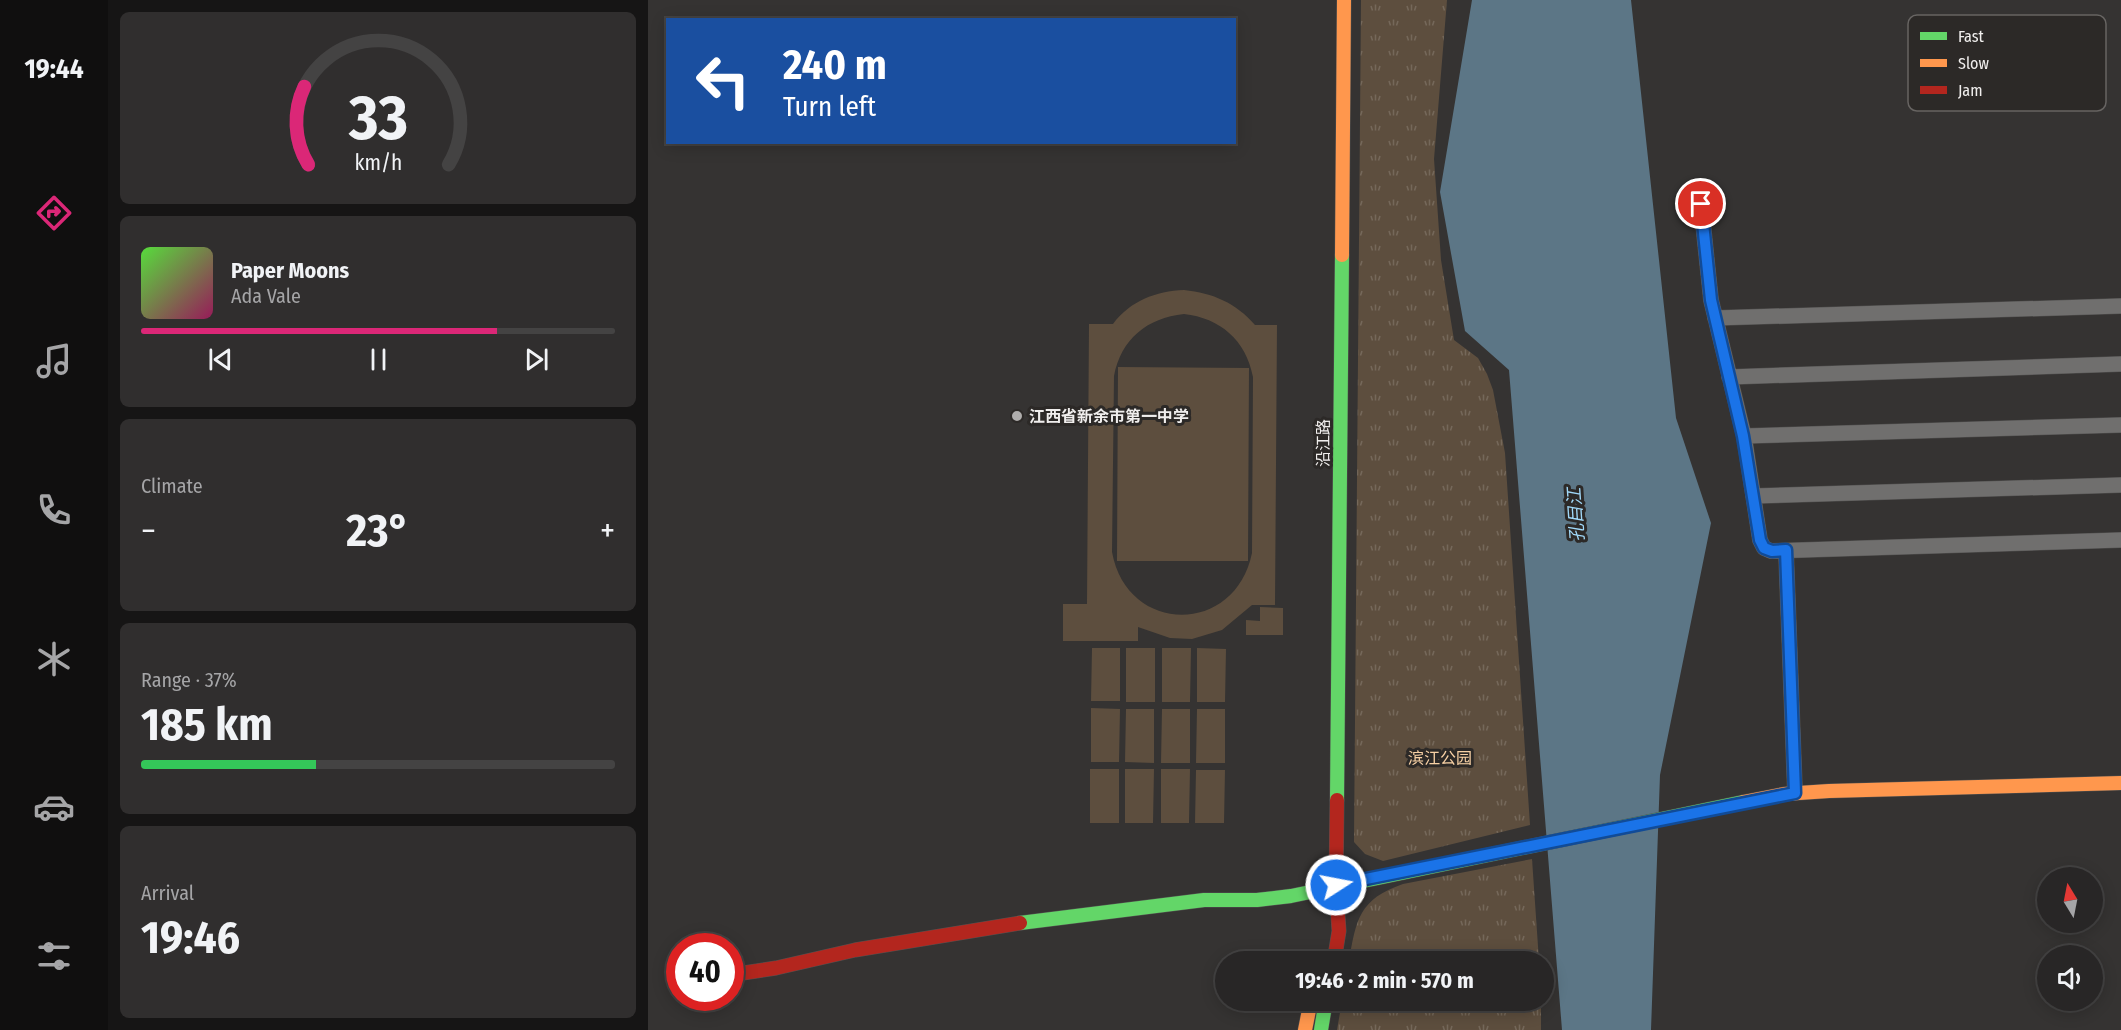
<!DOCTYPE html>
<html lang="en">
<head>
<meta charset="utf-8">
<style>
  body { margin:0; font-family:"Fira Sans Condensed","Noto Sans SC",sans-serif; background:#302e2e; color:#f1f3f6; height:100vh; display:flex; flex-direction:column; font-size:22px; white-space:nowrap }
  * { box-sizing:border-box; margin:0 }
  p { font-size:20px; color:#a5a5a7 }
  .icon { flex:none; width:33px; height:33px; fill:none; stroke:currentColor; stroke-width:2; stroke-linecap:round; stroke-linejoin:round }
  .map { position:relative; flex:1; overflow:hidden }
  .details { display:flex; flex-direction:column; gap:12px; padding:12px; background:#161515; width:540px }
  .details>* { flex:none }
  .guide { position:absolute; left:18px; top:18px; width:570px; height:126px; border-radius:0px; box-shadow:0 3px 15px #0003,0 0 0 2px #444343; background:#1a4fa0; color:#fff; overflow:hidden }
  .needle { width:39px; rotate:350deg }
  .tools { position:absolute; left:1389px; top:867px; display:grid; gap:12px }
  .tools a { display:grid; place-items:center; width:66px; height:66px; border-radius:50%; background:#282626; box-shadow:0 3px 15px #0003,0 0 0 2px #444343; font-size:30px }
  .speed { position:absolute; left:18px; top:933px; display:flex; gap:12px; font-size:30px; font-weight:700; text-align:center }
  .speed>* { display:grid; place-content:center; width:78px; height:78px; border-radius:50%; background:#282626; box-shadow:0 3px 15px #0003,0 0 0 2px #444343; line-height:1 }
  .speed .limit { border:9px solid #d22; background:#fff; color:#111 }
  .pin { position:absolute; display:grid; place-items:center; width:51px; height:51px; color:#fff; margin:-26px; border:3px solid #fff; border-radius:50%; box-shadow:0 2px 6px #0007 }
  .me { position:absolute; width:66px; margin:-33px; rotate:79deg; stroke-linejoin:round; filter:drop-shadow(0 0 4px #0008) }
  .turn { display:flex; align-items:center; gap:21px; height:126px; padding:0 18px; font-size:27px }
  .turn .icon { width:78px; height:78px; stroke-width:2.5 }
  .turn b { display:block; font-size:42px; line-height:51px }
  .big { font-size:45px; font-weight:700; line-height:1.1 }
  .details .widget { flex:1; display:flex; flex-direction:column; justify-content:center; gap:9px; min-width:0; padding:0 21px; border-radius:9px; background:#302e2e }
  .details .dial { align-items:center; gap:0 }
  .dial svg { height:156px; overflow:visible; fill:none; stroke:#444343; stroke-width:7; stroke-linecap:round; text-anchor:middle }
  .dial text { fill:#f1f3f6; stroke:none }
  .song { display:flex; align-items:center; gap:18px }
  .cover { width:72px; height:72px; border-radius:9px; background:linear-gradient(135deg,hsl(110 70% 55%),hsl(330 70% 35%)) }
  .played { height:6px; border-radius:3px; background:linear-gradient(90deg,#db2777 75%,#444343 75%) }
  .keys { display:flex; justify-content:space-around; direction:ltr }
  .heat { display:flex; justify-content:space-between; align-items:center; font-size:33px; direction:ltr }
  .charge { height:9px; border-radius:4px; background:linear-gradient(90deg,#34c759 37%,#444343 0) }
  .trip { position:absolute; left:567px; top:951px; width:339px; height:60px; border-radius:30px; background:#282626; box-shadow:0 3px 15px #0003,0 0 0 2px #444343; font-weight:700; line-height:60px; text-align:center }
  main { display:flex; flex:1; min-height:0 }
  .menu { display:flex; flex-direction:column; width:108px; justify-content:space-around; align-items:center; background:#100f0f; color:#a5a5a7 }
  .menu .icon { width:42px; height:42px }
  .menu .current { color:#db2777 }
  .menu b { font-size:27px; color:#f1f3f6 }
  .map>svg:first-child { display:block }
</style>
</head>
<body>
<main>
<nav class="menu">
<b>19:44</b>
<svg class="icon current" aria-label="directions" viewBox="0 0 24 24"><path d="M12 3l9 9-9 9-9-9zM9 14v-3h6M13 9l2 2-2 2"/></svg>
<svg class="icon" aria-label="music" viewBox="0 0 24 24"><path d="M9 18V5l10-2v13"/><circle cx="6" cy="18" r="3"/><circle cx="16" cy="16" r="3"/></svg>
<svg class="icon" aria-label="phone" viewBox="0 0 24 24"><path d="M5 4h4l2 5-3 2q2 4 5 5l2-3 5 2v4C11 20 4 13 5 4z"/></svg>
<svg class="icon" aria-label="climate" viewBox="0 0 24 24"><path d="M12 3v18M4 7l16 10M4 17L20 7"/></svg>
<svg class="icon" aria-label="car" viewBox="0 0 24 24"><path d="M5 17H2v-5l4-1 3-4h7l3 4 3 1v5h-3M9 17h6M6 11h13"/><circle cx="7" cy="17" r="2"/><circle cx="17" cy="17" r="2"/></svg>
<svg class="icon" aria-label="filters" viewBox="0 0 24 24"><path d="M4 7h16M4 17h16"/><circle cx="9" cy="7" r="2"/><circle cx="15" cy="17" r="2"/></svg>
</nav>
<section class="details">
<div class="widget dial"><svg viewBox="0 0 100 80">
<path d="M14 69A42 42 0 1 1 86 69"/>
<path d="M14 69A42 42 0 0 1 12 29" stroke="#db2777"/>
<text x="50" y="56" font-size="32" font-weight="700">33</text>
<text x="50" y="72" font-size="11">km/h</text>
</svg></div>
<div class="widget">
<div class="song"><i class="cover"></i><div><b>Paper Moons</b><p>Ada Vale</p></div></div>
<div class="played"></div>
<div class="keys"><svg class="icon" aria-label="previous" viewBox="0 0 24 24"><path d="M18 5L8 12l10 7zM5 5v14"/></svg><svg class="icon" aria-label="pause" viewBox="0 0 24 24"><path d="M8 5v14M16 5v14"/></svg><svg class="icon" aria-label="next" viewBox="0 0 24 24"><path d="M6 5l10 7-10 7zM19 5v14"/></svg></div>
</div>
<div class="widget"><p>Climate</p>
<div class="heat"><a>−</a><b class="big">23°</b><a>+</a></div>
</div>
<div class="widget"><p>Range · 37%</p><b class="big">185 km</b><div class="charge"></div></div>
<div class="widget"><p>Arrival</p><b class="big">19:46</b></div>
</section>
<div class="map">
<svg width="1473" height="1030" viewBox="0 0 1473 1030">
  <defs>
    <pattern id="grass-tufts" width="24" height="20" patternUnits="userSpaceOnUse" patternTransform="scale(1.5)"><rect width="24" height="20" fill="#5d4e3e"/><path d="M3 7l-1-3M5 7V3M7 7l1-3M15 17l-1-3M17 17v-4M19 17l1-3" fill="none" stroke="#75685a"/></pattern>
  </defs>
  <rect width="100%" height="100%" fill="#353332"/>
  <path fill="url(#grass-tufts)" d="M 713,0 L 799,0 L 786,159 L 793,260 L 806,340 L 830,358 L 839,374 L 845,390 L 857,453 L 882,825 L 735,861 L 717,854 L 706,842 Z
    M 884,859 L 891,961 L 701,961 C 708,920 711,899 755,884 Z
    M 694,1001 L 893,1001 L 893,1030 L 689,1030 Z"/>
  <path fill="#5d4e3e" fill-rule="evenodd" d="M 536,290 C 565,293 588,303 607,325 L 629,325 L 627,605 L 604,605 L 574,630 L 544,639 L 522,638 L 490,627 L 490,641 L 415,641 L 415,604 L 439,604 L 441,324 L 465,324 C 482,301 508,291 536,290 ZM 536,314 C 572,318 598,340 605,377 L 604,553 C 587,636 479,635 464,552 L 466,376 C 473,339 499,318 536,314 Z
    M 470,367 L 601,368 L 600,561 L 469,561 Z
    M 612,607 L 635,608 L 635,635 L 598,635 L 598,620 L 612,621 Z
    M 444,648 L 472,648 L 472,701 L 443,701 Z
    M 478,648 L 507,648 L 507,702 L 478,702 Z
    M 514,648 L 543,648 L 542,702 L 514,702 Z
    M 549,648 L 578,649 L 577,702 L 549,702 Z
    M 443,708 L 472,709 L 471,762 L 443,762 Z
    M 478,709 L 506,709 L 506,763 L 477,762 Z
    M 514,709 L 542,709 L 542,763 L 513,763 Z
    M 549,709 L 577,709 L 577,763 L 548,763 Z
    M 442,769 L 471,769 L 471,823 L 442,823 Z
    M 477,769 L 506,769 L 505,823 L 477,823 Z
    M 513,769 L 542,769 L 541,823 L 513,823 Z
    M 548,770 L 577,770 L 576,823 L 547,823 Z"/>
  <path fill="#5c7686" d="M 824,0 L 983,0 L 1028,418 L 1063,523 L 1012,775 L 1003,1030 L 914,1030 L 861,370 L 817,331 L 792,192 Z"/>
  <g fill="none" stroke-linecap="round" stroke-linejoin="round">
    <g stroke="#535251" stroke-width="16">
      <path id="street" d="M 1053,204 L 1063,300 L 1096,436 L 1112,540 L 1116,548 L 1123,551 L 1473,540
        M 1067,318 L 1473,306
        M 1081,377 L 1473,364
        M 1096,436 L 1473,425
        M 1105,496 L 1473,485
        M 1138,551 L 1147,793"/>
    </g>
    <g stroke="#535251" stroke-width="15">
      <path id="fast" d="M 689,800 L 694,255
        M 372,923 L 556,900 L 609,900 L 643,896 L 1095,802
        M 673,1030 L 678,1000"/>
    </g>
    <g stroke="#535251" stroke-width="15">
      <path id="slow" d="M 694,255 L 696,0
        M 1095,802 L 1136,794 L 1181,791 L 1473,783
        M 657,1030 L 663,1000"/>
    </g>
    <g stroke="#535251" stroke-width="15">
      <path id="jam" d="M 686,962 L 691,931 L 688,886 L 689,800
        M 82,975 L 128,968 L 207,950 L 372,923"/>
    </g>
    <use href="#street" stroke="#706f6e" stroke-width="15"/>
    <use href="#fast" stroke="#63d668" stroke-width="14"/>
    <use href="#slow" stroke="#ff974d" stroke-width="14"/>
    <use href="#jam" stroke="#b3261e" stroke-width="14"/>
  </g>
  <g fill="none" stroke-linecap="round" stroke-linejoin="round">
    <g stroke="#114b97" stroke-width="15">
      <path id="route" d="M 688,885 L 1147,793 L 1138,550 L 1124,551 L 1116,548 L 1112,540 L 1095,436 L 1063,300 L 1053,204"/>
    </g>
    <use href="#route" stroke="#1a73e8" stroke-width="10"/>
  </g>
  <circle fill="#afadac" stroke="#2c2927" stroke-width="2" cx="369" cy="416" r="6"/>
  <g text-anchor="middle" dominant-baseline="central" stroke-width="6" stroke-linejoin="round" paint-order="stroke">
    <g font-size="16" font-weight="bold" fill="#f0eeed" stroke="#2c2927" text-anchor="start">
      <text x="381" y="416">江西省新余市第一中学</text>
    </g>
    <g font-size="16" fill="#f0eeed" stroke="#2c2927">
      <text transform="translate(675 443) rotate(-90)">沿江路</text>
    </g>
    <g font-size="16" fill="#f8d1a5" stroke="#2c2927">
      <text x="792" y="758">滨江公园</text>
    </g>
    <g font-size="18" font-style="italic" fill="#a0d8f8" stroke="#2c2927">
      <text transform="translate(928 515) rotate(-94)">孔目江</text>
    </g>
  </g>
  <rect x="1260" y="15" width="198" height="96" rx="9" fill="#2c2927" stroke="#676462" stroke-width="1.5"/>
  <rect x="1272" y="32" width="27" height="8" fill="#63d668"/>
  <rect x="1272" y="59" width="27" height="8" fill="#ff974d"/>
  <rect x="1272" y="86" width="27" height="8" fill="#b3261e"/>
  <g font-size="16" fill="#f0eeed">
    <text x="1310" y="42">Fast</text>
    <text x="1310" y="69">Slow</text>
    <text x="1310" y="96">Jam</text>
  </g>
</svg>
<div class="tools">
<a><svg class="needle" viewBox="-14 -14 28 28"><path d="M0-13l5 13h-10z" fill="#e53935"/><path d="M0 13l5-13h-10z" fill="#a5a5a7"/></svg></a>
<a><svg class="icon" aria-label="sound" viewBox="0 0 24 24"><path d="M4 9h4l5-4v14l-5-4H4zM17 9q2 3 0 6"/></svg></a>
</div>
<div class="speed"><div class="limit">40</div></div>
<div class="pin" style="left:1053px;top:204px;background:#d93025"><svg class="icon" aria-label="arrive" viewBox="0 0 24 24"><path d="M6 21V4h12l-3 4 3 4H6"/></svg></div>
<svg class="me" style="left:688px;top:885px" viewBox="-20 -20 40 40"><circle r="17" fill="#1a73e8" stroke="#fff" stroke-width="3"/><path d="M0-11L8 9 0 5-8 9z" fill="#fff"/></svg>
<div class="trip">19:46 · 2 min · 570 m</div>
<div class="guide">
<div class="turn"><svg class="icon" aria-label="left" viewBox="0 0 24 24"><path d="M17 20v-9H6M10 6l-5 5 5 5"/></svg><div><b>240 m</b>Turn left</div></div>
</div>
</div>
</main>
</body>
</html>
